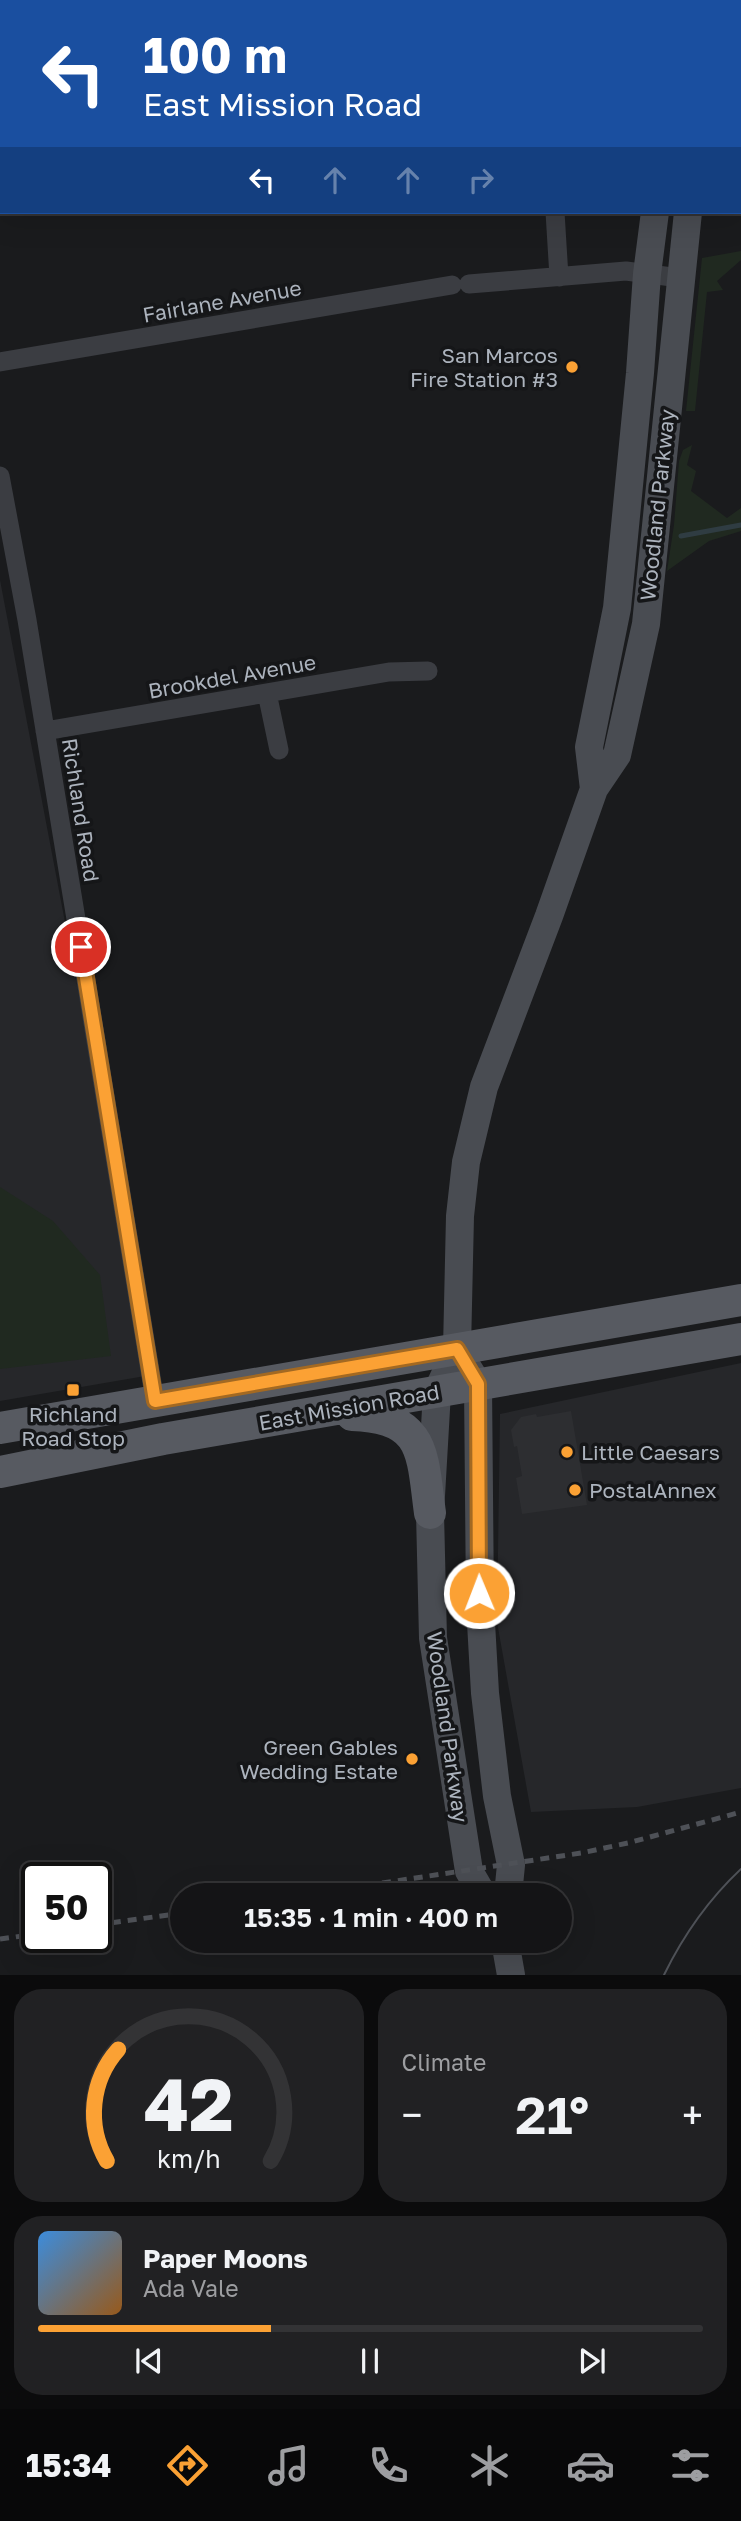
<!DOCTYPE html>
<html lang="en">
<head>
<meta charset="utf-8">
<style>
  body { margin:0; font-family:"Golos Text",sans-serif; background:#212123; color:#f1f3f6; height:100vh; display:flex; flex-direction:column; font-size:26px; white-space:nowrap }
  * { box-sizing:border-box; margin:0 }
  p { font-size:23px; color:#9d9ea1 }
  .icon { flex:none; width:38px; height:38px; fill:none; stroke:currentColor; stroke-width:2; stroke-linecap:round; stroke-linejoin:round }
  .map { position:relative; height:1975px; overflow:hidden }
  .drawer { display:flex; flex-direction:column; gap:14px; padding:14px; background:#0b0b0c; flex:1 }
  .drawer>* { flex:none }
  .banner { position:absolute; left:0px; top:0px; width:742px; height:214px; box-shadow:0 7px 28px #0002,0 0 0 2px #333335; background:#1a4fa0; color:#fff; overflow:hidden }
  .speed { position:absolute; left:21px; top:1862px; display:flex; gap:14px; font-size:35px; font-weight:700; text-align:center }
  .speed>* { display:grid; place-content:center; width:91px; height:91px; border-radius:50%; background:#141416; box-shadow:0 7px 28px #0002,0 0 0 2px #333335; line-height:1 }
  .speed .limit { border:4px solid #111; border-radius:10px; background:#fff; color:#111 }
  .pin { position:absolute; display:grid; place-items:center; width:60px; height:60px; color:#fff; margin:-30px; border:4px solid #fff; border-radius:50%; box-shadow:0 2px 7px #0007 }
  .me { position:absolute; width:77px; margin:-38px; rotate:359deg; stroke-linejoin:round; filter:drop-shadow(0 0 5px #0008) }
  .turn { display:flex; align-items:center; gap:24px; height:147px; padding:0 28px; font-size:32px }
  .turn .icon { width:91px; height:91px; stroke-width:2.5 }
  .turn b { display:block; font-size:49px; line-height:60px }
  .lanes { display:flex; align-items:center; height:66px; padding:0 28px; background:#0003; justify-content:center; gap:35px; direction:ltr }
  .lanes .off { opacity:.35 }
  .big { font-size:52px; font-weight:600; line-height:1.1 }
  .drawer .card { flex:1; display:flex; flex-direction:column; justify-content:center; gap:10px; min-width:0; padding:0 24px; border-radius:28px; background:#212123 }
  .drawer .dial { align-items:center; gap:0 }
  .dial svg { height:182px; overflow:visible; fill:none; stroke:#333335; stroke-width:7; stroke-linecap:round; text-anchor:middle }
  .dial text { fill:#f1f3f6; stroke:none }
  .song { display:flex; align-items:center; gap:21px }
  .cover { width:84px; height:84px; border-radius:10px; background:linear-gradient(135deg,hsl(210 70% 55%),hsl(30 70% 35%)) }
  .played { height:7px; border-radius:4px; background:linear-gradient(90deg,#fba134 35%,#333335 35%) }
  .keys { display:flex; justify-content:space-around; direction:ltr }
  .heat { display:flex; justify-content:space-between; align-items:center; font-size:38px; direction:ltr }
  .drawer .tiles { flex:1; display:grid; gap:14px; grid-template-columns:1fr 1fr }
  .card:last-child { grid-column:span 2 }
  .trip { position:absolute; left:170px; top:1883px; width:402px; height:70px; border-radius:35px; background:#141416; box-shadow:0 7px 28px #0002,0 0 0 2px #333335; font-weight:600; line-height:70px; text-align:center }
  .tab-bar { display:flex; height:112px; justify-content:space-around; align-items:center; background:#080809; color:#9d9ea1 }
  .tab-bar .icon { width:49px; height:49px }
  .tab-bar .current { color:#fba134 }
  .tab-bar b { font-size:32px; color:#f1f3f6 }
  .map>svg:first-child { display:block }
</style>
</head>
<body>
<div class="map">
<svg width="741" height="1975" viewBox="0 0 741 1975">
  <rect width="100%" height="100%" fill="#1a1b1d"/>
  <path fill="#26272a" d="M 0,580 L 151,1375 L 0,1401 Z
    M 741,1363 L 741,1788 L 637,1807 L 531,1812 L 497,1622 L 500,1414 Z"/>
  <path fill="#202920" d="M 741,251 L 741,260 L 717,281 L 723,290 L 707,292 L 695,411 L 686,411 L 702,258 Z
    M 692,445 L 687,465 L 696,471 L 691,491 L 727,518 L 741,508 L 741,531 L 709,541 L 667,571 L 674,525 L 679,461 L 683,450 Z
    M 0,1187 L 53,1221 L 100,1275 L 111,1356 L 0,1369 Z"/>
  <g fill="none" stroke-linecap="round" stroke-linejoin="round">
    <path stroke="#2f3c42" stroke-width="5" d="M 681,536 L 741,525"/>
  </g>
  <path fill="#2d2e31" d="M 571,1411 L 587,1505 L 522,1514 L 516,1478 L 522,1476 L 517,1446 L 514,1447 L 511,1430 L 521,1417 L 536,1414 L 537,1417 Z"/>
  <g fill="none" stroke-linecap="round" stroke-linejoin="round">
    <path stroke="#3b3d42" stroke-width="19" d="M 160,2 L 170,0
      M 571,2 L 571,0
      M 0,30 L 2,30
      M 555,212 L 559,277
      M 469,284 L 626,271 L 680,278
      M 0,362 L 452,285
      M 0,476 L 27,620 L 155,1401
      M 267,693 L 279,750
      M 45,731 L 389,672 L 428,671"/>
    <path stroke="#494c52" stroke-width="28" d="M 678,2 L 679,0
      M 711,2 L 711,0
      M 594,789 L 589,747 L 617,608 L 640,373 L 647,274 L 655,212
      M 466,1365 L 478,1384 L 480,1605 L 485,1693 L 497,1796 L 511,1865 L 508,1895
      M 483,1895 L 469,1871 L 433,1638 L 430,1513 L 437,1392 L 457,1349 L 460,1216 L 466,1162 L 484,1087 L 549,916 L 594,789 L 617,755 L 646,624 L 688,212
      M 505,1941 L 511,1975"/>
    <path stroke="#575a61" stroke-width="32" d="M 352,1415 C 426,1417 422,1454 430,1513
      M 0,1428 L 741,1300
      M 0,1472 L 163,1439 L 741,1339"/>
    <path stroke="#4e5157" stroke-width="2" d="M 664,1975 C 684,1934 708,1900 741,1869"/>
    <path stroke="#4e5157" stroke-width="5" stroke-dasharray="9 7" stroke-linecap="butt" d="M 303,1895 L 581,1853 L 628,1843 L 741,1812
      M 96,1925 L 182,1913
      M 0,1939 L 37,1934"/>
  </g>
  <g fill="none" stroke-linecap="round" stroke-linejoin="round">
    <g stroke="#a36922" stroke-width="18">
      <path id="route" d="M 81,947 L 155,1401 L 457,1349 L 478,1384 L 479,1593"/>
    </g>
    <use href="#route" stroke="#fba134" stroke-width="12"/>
  </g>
  <g fill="#fba134" stroke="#151618" stroke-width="2.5">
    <circle cx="572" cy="367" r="7"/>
    <rect x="66" y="1383" width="14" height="14" rx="3.5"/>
    <circle cx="567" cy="1452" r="7"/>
    <circle cx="575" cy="1490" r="7"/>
    <circle cx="412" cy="1759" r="7"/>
  </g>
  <g text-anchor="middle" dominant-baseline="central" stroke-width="7" stroke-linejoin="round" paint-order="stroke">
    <g font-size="21" fill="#acb3bd" stroke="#151618">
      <text transform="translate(222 301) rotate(-10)">Fairlane Avenue</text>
      <text transform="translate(657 505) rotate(-84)">Woodland Parkway</text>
      <text transform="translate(232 676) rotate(-10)">Brookdel Avenue</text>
      <text transform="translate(81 810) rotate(81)">Richland Road</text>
      <text transform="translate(349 1407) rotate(-10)">East Mission Road</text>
      <text transform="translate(448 1727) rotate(82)">Woodland Parkway</text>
    </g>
    <g font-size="21" fill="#acb3bd" stroke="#151618" text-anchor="end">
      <text x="558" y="355">San Marcos<tspan x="558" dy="24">Fire Station #3</tspan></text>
      <text x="73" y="1414" text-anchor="middle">Richland<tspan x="73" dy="24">Road Stop</tspan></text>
      <text x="581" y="1452" text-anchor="start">Little Caesars</text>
      <text x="589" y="1490" text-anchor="start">PostalAnnex</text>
      <text x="398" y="1747">Green Gables<tspan x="398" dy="24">Wedding Estate</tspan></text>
    </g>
  </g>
</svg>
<div class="speed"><div class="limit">50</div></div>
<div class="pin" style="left:81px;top:947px;background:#d93025"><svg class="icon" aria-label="arrive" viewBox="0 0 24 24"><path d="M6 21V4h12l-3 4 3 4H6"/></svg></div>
<svg class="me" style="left:479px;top:1593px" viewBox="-20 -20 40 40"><circle r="17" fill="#fba134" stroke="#fff" stroke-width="3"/><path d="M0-11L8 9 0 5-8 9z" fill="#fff"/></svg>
<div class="trip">15:35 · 1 min · 400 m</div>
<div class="banner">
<div class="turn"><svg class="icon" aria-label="left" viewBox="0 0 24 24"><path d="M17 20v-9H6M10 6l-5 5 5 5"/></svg><div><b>100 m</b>East Mission Road</div></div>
<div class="lanes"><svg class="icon" aria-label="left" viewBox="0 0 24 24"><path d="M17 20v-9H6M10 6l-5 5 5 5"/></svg><svg class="icon off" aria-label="ahead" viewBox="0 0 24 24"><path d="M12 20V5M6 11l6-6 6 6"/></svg><svg class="icon off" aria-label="ahead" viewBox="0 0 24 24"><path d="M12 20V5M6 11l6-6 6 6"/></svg><svg class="icon off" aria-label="right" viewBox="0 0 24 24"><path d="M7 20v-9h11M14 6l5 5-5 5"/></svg></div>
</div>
</div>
<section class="drawer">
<div class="tiles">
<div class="card dial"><svg viewBox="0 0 100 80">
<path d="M14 69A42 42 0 1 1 86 69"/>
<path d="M14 69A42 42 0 0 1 19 20" stroke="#fba134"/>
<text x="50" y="56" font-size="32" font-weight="700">42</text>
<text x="50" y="72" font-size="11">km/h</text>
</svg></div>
<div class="card"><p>Climate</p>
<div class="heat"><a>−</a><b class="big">21°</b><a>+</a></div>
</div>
<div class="card">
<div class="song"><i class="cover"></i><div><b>Paper Moons</b><p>Ada Vale</p></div></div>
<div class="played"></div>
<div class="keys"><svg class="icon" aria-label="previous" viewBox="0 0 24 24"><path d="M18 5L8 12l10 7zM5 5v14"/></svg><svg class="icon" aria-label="pause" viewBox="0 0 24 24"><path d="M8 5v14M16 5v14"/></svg><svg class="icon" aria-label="next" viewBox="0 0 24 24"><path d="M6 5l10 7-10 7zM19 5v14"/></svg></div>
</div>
</div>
</section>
<nav class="tab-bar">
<b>15:34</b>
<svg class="icon current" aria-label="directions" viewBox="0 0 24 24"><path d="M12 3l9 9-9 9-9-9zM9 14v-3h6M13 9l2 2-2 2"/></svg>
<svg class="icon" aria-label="music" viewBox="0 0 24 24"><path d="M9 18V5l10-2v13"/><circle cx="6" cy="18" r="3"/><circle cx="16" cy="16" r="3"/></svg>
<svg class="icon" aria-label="phone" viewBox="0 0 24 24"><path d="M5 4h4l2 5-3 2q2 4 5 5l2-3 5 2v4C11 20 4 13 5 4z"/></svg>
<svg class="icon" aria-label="climate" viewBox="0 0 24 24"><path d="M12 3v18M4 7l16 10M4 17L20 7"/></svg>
<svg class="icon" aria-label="car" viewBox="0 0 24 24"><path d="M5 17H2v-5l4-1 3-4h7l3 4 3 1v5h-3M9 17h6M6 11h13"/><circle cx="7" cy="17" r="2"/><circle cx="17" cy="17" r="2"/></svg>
<svg class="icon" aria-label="filters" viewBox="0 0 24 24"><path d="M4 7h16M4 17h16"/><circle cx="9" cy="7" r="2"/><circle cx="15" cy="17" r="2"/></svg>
</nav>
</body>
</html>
